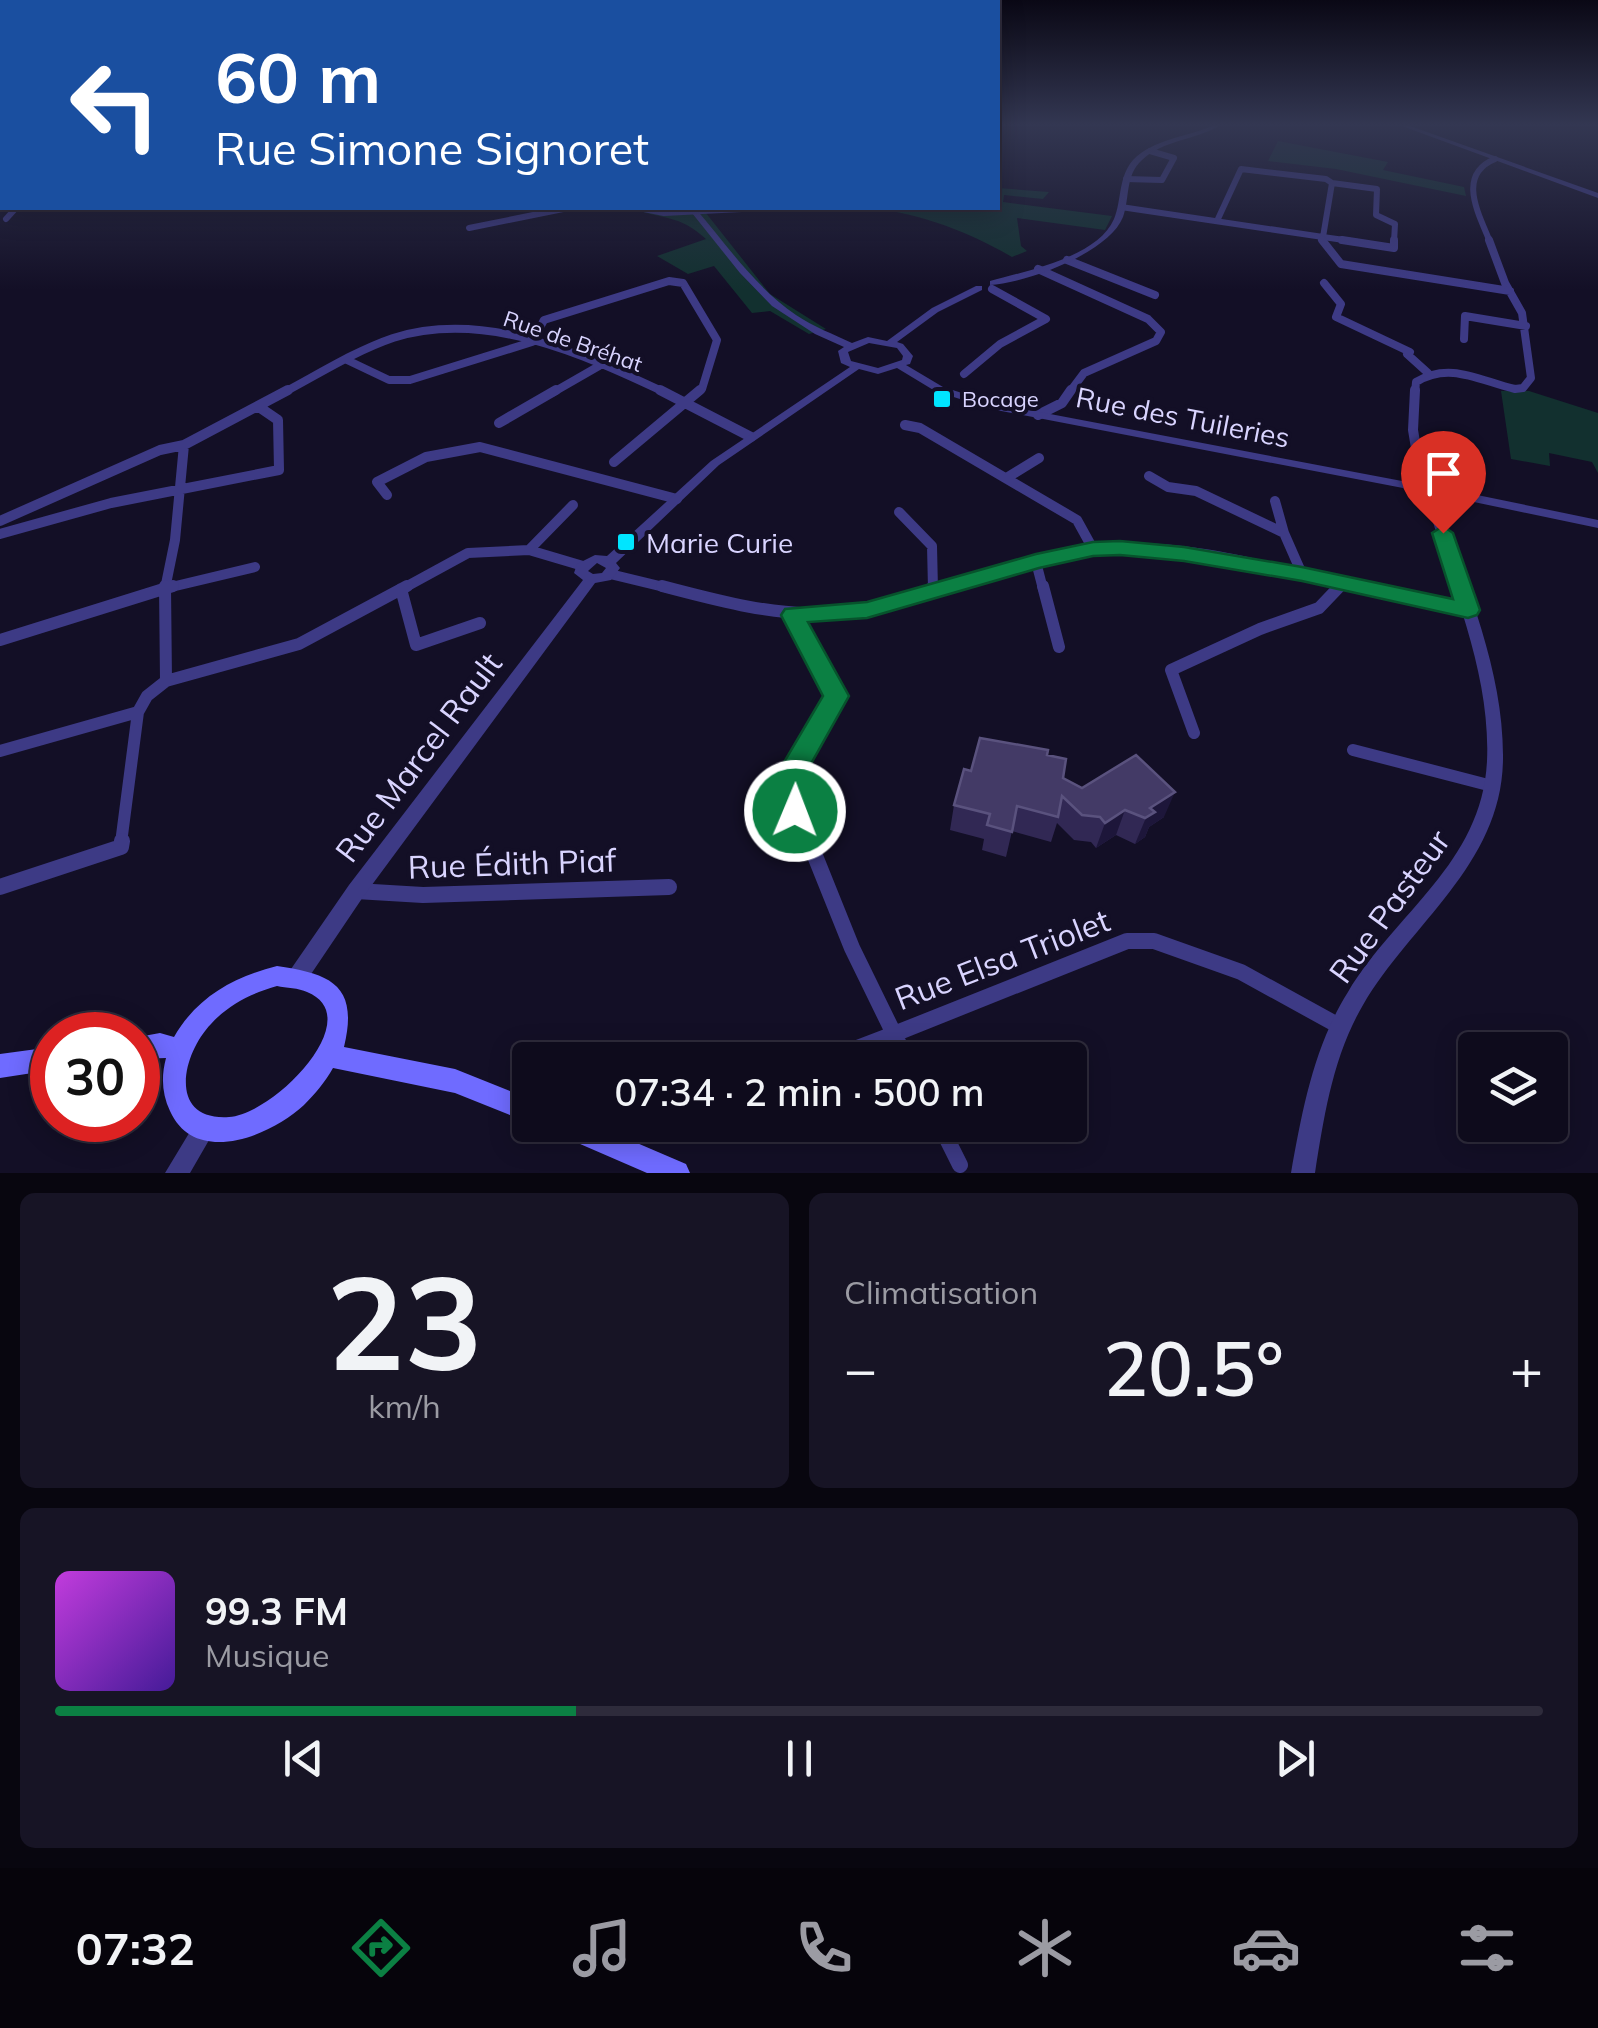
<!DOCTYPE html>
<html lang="fr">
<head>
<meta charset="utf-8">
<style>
  body { margin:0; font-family:Mulish,sans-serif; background:#171425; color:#f1f3f6; height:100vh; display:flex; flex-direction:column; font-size:38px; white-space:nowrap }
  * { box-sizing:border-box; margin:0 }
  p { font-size:32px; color:#9b9ba3 }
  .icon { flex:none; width:55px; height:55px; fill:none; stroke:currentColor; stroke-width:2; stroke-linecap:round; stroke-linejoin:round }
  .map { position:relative; height:1173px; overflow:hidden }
  .drawer { display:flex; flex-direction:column; gap:20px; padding:20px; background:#08060f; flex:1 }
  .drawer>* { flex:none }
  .banner { position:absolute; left:0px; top:0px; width:1000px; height:210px; box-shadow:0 5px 25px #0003,0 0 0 2px #2e2b3b; background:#1a4fa0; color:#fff; overflow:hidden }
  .buttons { position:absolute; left:1458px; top:1032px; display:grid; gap:20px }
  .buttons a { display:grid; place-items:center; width:110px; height:110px; border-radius:10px; background:#0e0b1c; box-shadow:0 5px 25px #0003,0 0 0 2px #2e2b3b; font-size:50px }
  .speed { position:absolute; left:30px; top:1012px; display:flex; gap:20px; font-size:50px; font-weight:700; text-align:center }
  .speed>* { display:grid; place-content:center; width:130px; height:130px; border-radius:50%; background:#0e0b1c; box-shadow:0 5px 25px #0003,0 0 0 2px #2e2b3b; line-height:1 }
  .speed .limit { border:15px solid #d22; background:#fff; color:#111 }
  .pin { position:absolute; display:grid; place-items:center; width:85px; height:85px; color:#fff; margin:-102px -42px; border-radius:50% 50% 50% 0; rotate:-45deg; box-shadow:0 0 10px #0007 }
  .pin .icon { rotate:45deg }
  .me { position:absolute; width:110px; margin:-55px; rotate:1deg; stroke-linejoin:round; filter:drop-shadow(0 0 8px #0008) }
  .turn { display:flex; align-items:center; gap:35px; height:210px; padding:0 50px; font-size:45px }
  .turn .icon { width:130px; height:130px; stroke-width:2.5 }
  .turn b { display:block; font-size:70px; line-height:85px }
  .big { font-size:75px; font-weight:600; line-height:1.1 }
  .drawer .widget { flex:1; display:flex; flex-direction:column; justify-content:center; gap:15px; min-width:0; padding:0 35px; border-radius:15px; background:#171425 }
  .drawer .dial { align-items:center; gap:0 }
  .dial b { font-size:130px; line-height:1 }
  .song { display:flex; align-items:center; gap:30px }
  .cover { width:120px; height:120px; border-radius:15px; background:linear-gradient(135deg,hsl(290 70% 55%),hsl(260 70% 35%)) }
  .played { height:10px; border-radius:5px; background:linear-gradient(90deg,#0b8043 35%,#2e2b3b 35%) }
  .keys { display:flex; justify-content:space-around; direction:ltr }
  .heat { display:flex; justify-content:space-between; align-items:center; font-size:55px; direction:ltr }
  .drawer .tiles { flex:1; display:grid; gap:20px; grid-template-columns:1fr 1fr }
  .widget:last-child { grid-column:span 2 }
  .trip { position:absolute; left:512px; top:1042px; width:575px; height:100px; border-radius:10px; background:#0e0b1c; box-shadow:0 5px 25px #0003,0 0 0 2px #2e2b3b; font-weight:600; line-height:100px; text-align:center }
  .tab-bar { display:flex; height:160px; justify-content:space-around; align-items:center; background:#06040b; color:#9b9ba3 }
  .tab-bar .icon { width:70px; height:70px }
  .tab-bar .current { color:#0b8043 }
  .tab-bar b { font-size:45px; color:#f1f3f6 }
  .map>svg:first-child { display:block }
</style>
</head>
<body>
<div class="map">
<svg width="1598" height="1173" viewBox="0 0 1598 1173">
  <rect width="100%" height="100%" fill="#130f26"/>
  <path fill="#12302f" d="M 1278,141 L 1388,162 L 1383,170 L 1464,187 L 1466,196 L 1336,169 L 1268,161 Z
    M 998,188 L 1049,192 L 1043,199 L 1004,195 L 1003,202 L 1112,216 L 1105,230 L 1017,218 L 1021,246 L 1027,251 L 1012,257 C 967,231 924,215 872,208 L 998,208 Z
    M 631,208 L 702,208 L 770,294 L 826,329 L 809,334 L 770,311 L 752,313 L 714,266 L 688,274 L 657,256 L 706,239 C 679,214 663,220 631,208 Z
    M 1501,391 L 1529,391 L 1598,413 L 1598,473 L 1592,462 L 1549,453 L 1550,466 L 1511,459 Z"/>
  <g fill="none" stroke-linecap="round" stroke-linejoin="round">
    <path stroke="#3d3a85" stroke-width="6" d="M 1126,179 L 1162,180 L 1174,158 L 1150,151
      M 1332,183 L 1377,189 L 1376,215 L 1395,224 L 1394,242
      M 1332,183 L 1323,237 L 1358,242
      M 1121,207 L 1323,237 L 1323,242
      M 639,208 L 664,213 L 761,208
      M 6,219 L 16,208
      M 1217,221 L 1241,169 L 1326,179 L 1332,183
      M 469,228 L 568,208
      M 1490,242 C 1479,214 1456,175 1495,159"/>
    <path stroke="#3d3a85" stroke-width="8" d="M 1322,240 L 1341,264 L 1510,291
      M 1342,240 L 1394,248 L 1394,240
      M 1067,260 L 1155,295
      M 1038,269 L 1148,319 L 1161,332 L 1156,341 L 1084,373 L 1069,393
      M 1324,283 L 1341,304 L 1336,317 L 1410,352 L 1407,354 L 1428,373
      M 1464,339 L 1465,316 L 1526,326
      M 347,360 L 389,380 L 410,380 L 532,342 L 544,320 L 669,281 L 683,283 L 717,340 L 702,389 L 697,393
      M 964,374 L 1000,344 L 1046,319 L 992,289
      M 283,393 C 319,374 355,351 393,338 C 485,309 583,354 666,393
      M 552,393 L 599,366
      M 1415,393 L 1416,382 C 1450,361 1480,381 1515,389 L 1523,388 L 1531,378 L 1522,313 L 1505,283 L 1489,240"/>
    <path stroke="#3d3a85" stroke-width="10" d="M 660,390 L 751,437
      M 1415,390 L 1413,430 L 1421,478
      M 1038,415 L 1062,403 L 1071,390
      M 499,423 L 556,390
      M 905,425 L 920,428 L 1077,520 L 1093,549
      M 614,462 L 700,390
      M 1149,476 L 1168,487 L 1196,491 L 1284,533 L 1302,574
      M 1008,477 L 1039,458
      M 387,495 L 377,482 L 426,457 L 480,447 L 677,499
      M 1275,501 L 1284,533
      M 899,512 L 932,546 L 933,589
      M 0,521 L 160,450 L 184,445
      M 0,534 L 111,503 L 279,470 L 278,420 L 259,407
      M 529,550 L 573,505
      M 1036,562 L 1043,589
      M 610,574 L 672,589
      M 163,589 L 255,567
      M 165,589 L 175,540 L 184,445 L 288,390
      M 402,589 L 468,553 L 529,550 L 583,566
      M 946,589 C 989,574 1034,557 1080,551 C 1174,538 1270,567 1361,589
      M 1338,589 L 1342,584"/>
    <path stroke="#3d3a85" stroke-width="12" d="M 662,586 C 783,618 832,627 953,586
      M 933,586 L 933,592
      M 1043,586 L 1059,647
      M 1351,586 L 1469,610
      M 401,589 L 416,645 L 480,623
      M 793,615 L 836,696 L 784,786 L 795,811
      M 0,640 L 173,586
      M 166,681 L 299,644 L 407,586
      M 1194,733 L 1171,670 L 1260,629 L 1319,608 L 1340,586
      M 1353,750 L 1492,786
      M 0,751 L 138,712
      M 802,824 L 810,843
      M 121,843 L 138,712 L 147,696 L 166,681 L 165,586"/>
    <path stroke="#3d3a85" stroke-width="16" d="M 809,841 L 852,948 L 894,1034 L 1127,941 L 1154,941 L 1241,972 L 1341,1027
      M 0,887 L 121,847 L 122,841
      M 356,891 L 423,895 L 669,887
      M 826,1060 L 894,1034 L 907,1060
      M 940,1125 L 960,1165"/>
    <path fill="#3d3a85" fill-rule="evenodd" d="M 1212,126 L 1219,126 C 1195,140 1163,140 1142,160 C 1125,175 1130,198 1123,217 C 1109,253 1026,283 990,285 L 990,281 C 1026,271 1098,257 1114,219 C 1122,200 1118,177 1133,160 C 1153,139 1187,137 1212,126 Z
      M 1402,126 L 1410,126 L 1598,193 L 1598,198 Z
      M 0,169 L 2,169 L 2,173 L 0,173 Z
      M 688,208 L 695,208 C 727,245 755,287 796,315 C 814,327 833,334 852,343 L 868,337 L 887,341 L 932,308 L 976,286 L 982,286 L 982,290 L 938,312 L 897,342 L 903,344 L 913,356 L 910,364 L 906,365 L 943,387 L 997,404 L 1402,481 C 1419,471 1434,474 1448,489 L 1598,520 L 1598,528 L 1450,497 L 1439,501 C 1465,586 1504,669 1503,759 C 1502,864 1411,923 1363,1005 C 1333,1056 1324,1116 1315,1173 L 1291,1173 C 1302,1111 1314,1046 1348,992 C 1396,912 1482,863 1487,761 C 1491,672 1451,586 1427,502 L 1414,498 L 1403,488 L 991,409 L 935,391 L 897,368 L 878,374 L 859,369 L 719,465 L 616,563 L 620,568 L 611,580 L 595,583 L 363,897 L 305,983 L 298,986 L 291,983 L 288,976 L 291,969 L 349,885 L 583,580 L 574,573 L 577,564 L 595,555 L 607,556 L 711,461 L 850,367 L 841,363 L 838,351 L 844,347 L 815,334 L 772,306 L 740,273 ZM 869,343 L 897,348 L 903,356 L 902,360 L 878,368 L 851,361 L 848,352 ZM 1417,482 L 1430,484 L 1439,493 C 1428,498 1419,493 1413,484 ZM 597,563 L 606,568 L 602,573 L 593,574 L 588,571 Z
      M 205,1117 L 213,1120 L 216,1128 L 190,1173 L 165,1173 L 197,1120 Z"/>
    <path fill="#6f6bff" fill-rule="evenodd" d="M 277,966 C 331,974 359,985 344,1047 L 455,1069 L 530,1099 L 530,1123 L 455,1093 L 333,1068 C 325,1082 315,1094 304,1105 C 271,1136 195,1167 170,1111 C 162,1094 161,1077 166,1058 L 138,1059 L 138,1037 L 160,1033 L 174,1037 C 197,997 233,977 277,966 ZM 277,986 C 286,988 299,988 307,992 C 369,1017 275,1114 229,1117 C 167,1121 182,1054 211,1024 C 229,1004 252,993 277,986 Z
      M 52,1047 L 52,1070 L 0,1078 L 0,1054 Z
      M 554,1125 L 595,1125 L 686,1164 L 690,1173 L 647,1173 L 557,1134 Z"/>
    <path fill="#e055d1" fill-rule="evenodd" d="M 0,141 L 2,142 L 2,146 L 0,147 Z"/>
  </g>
  <path fill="#312854" d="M 1047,755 L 1063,778 L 1082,788 L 1164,817 L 1149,827 L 1145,837 L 1135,844 L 1116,835 L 1096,848 L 1091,842 L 1074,840 L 1057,823 L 1051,842 L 1012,831 L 1006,857 L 982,850 L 984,839 L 950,830 L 954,805 L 971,771 Z"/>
  <path fill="#1d163a" d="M 1175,792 L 1164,817 L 1149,827 L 1145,837 L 1135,844 L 1150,808 Z
    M 1125,810 L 1116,835 L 1096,848 L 1105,823 Z"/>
  <path fill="#433a66" stroke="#5a527e" stroke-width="2.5" d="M 980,738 L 1048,750 L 1047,755 L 1066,759 L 1063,778 L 1082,788 L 1136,755 L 1175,792 L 1150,808 L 1155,812 L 1145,818 L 1125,810 L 1105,823 L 1100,817 L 1082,815 L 1062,796 L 1058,817 L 1017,806 L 1012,832 L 987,825 L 990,814 L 954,805 L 964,769 L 971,771 Z"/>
  <linearGradient id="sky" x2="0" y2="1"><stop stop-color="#0a0815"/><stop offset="0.43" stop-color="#333752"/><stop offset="1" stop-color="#333752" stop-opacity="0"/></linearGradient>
  <rect width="1598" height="290" fill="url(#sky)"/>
  <path fill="#0b8043" stroke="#07532c" stroke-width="2.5" d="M 1443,526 L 1453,533 L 1480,610 L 1477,615 L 1468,618 L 1302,581 L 1184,561 L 1120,555 L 1093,556 L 1039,568 L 867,618 L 808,622 L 849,696 L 798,787 L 809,811 L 805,820 L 795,823 L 785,820 L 770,786 L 823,696 L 781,615 L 785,609 L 867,602 L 1036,554 L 1093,542 L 1120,541 L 1184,547 L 1302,567 L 1453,599 L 1432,533 Z"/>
  <g fill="#00e5ff" stroke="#130f26" stroke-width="4">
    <rect x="932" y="389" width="20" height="20" rx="5"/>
    <rect x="616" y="532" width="20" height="20" rx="5"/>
  </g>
  <g text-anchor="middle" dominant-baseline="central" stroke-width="8" stroke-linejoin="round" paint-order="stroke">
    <g font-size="22" fill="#d9d4ff" stroke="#130f26">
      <text transform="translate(573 341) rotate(19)">Rue de Bréhat</text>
    </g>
    <g font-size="22" fill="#d9d4ff" stroke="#130f26" text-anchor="start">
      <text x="962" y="399">Bocage</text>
    </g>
    <g font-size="28" fill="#d9d4ff" stroke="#130f26">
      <text transform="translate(1183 417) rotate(11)">Rue des Tuileries</text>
    </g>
    <g font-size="28" fill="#d9d4ff" stroke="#130f26" text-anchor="start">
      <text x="646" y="542">Marie Curie</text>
    </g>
    <g font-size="32" fill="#d9d4ff" stroke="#130f26">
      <text transform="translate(418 757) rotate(-53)">Rue Marcel Rault</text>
      <text transform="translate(512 863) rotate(-2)">Rue Édith Piaf</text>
      <text transform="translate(1389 906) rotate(-54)">Rue Pasteur</text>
      <text transform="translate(1002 959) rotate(-21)">Rue Elsa Triolet</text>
    </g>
  </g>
</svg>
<div class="buttons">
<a><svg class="icon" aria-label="layers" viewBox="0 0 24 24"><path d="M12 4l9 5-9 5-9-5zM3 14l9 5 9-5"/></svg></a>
</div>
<div class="speed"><div class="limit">30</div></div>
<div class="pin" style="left:1443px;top:533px;background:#d93025"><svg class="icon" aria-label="arrive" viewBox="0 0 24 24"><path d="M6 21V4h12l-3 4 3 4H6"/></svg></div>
<svg class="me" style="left:795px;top:811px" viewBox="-20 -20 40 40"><circle r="17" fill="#0b8043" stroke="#fff" stroke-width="3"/><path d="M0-11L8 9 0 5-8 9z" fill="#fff"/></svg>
<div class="trip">07:34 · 2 min · 500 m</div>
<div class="banner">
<div class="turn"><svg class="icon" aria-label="left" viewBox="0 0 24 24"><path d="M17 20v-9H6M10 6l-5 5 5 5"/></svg><div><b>60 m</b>Rue Simone Signoret</div></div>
</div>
</div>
<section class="drawer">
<div class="tiles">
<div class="widget dial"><b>23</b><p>km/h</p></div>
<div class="widget"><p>Climatisation</p>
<div class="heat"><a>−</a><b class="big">20.5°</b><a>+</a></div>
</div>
<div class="widget">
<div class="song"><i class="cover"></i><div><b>99.3 FM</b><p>Musique</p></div></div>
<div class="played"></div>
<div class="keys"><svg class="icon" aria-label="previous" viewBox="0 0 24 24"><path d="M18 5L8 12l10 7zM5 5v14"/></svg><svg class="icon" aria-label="pause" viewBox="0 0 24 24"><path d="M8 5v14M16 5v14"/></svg><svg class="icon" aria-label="next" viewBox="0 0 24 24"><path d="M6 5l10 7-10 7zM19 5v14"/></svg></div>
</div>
</div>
</section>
<nav class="tab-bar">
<b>07:32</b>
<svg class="icon current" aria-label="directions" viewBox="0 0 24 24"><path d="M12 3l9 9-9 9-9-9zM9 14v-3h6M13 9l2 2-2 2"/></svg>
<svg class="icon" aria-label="music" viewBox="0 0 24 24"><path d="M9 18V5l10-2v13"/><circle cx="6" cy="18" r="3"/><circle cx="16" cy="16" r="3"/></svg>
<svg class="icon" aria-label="phone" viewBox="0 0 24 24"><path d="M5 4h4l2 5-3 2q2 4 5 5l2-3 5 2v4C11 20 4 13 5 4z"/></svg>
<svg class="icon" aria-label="climate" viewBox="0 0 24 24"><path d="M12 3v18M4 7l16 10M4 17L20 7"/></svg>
<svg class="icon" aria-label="car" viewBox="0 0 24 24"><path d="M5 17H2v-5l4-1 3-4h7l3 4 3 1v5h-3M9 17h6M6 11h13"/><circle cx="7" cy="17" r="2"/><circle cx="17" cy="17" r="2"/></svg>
<svg class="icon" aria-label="filters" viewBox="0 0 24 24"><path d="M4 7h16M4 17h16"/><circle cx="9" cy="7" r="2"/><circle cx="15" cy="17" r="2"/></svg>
</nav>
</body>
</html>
